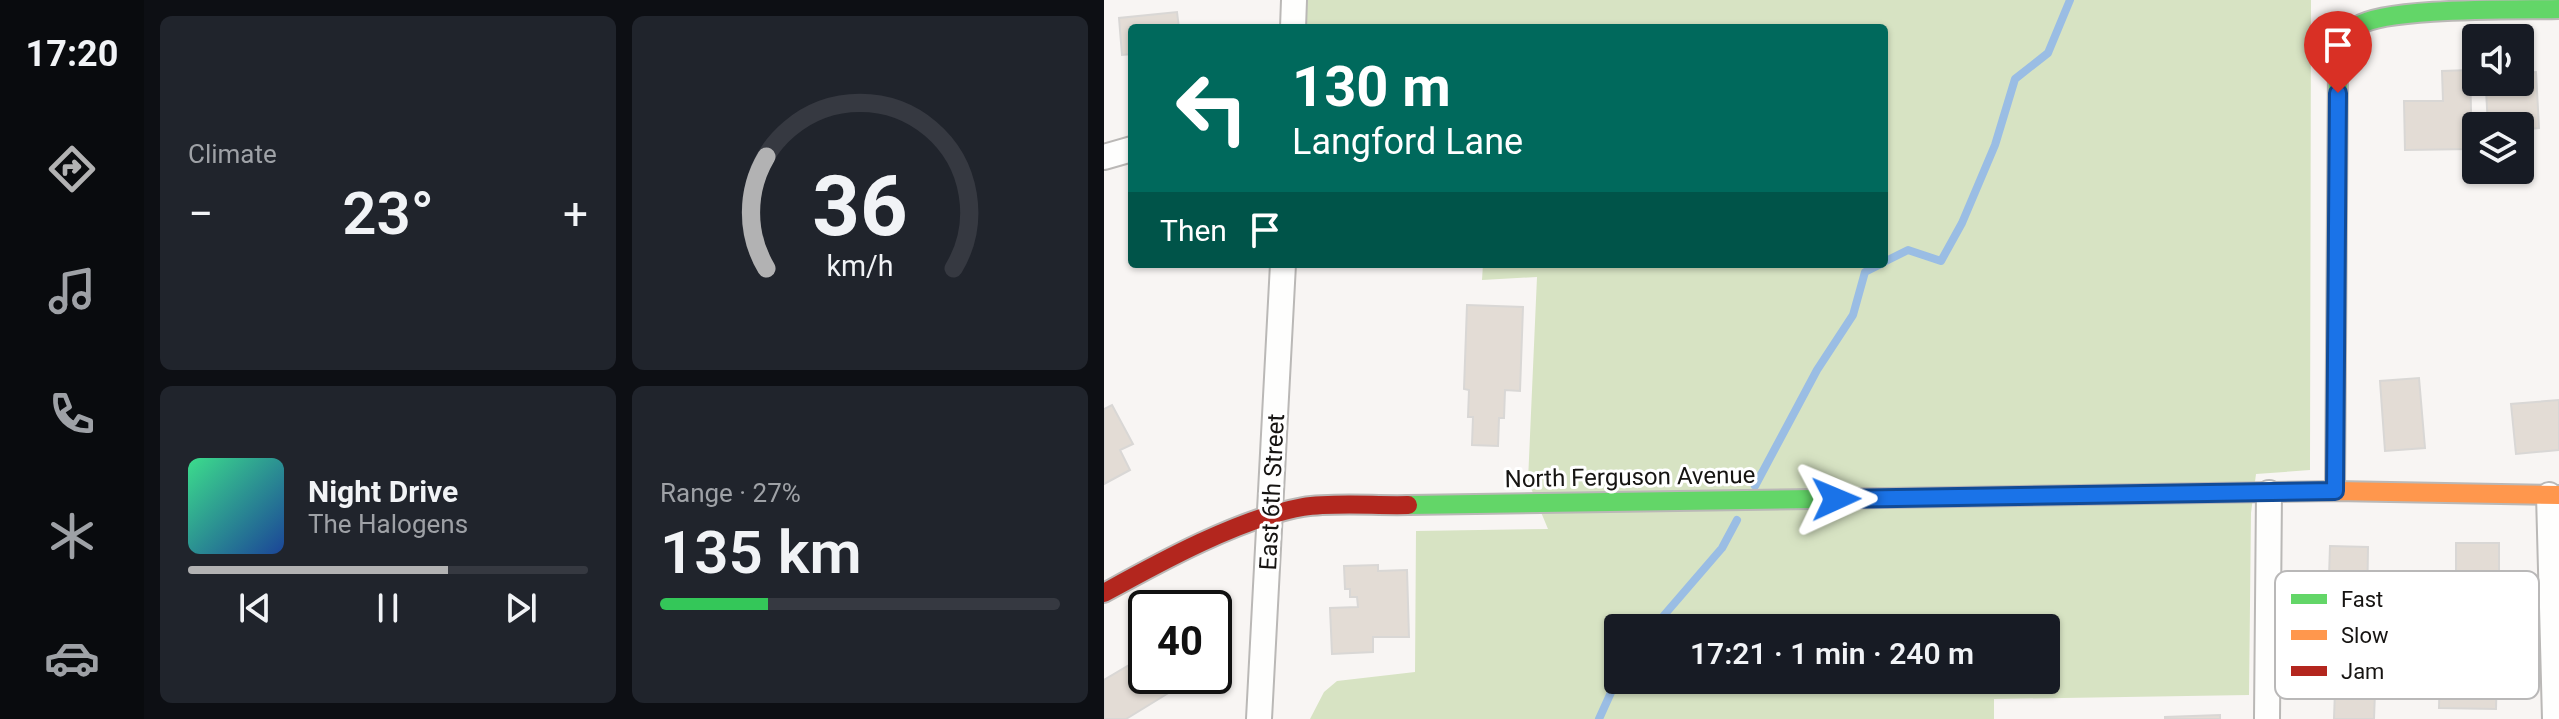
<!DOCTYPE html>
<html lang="en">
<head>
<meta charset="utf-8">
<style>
  body { margin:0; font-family:Roboto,sans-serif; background:#20242c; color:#f1f3f6; height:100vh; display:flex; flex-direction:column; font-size:30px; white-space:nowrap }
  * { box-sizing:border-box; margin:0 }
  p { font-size:26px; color:#9ea1a6 }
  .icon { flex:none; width:44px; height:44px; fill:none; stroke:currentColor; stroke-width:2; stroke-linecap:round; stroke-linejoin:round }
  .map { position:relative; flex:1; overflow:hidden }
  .sheet { display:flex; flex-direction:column; gap:16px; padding:16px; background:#0d0f14; width:960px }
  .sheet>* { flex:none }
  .banner { position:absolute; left:24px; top:24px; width:760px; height:244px; border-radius:8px; box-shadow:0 2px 6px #0004; background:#00695c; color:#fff; overflow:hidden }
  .buttons { position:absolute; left:1358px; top:24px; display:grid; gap:16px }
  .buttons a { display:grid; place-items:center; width:72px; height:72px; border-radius:8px; background:#171b24; box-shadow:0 2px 6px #0004; font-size:40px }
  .speed { position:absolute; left:24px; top:590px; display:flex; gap:16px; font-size:40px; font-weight:700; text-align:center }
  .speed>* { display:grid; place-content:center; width:104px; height:104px; border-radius:50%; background:#171b24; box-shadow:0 2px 6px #0004; line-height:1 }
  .speed .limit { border:4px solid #111; border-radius:12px; background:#fff; color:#111 }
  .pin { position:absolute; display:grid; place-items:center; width:68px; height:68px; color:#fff; margin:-82px -34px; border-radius:50% 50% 50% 0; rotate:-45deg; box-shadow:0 0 8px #0007 }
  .pin .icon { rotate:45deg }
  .me { position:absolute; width:88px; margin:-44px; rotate:89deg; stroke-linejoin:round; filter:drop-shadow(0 0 6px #0008) }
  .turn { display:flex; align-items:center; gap:28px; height:168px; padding:0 32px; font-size:36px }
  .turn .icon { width:104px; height:104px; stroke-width:2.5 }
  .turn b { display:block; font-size:56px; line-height:68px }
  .then { display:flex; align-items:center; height:76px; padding:0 32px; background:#0003; gap:16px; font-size:30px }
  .big { font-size:60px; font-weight:600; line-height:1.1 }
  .sheet .card { flex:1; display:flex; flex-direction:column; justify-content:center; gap:12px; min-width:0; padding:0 28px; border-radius:12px; background:#20242c }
  .sheet .dial { align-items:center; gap:0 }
  .dial svg { height:208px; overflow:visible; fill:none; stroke:#363941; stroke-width:7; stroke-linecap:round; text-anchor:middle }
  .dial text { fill:#f1f3f6; stroke:none }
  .song { display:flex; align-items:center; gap:24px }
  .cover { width:96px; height:96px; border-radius:12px; background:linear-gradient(135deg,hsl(150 70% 55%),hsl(220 70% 35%)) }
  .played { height:8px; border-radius:4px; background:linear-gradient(90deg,#b2b2b3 65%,#363941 65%) }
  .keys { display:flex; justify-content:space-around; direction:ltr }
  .heat { display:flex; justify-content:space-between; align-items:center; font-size:44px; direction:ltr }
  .charge { height:12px; border-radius:6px; background:linear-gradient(90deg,#34c759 27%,#363941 0) }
  .sheet .tiles { flex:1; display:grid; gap:16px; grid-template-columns:repeat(2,1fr) }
  .trip { position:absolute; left:500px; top:614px; width:456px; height:80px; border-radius:8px; background:#171b24; box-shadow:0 2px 6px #0004; font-weight:600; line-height:80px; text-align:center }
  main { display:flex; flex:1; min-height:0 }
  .menu { display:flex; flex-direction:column; width:144px; justify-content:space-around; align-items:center; background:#090b0e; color:#9ea1a6 }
  .menu .icon { width:56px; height:56px }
  .menu .on { color:#b2b2b3 }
  .menu b { font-size:36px; color:#f1f3f6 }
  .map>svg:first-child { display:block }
</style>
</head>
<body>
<main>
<nav class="menu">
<b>17:20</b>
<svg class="icon on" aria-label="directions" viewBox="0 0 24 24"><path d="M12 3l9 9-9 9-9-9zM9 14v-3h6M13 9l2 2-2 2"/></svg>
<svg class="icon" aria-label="music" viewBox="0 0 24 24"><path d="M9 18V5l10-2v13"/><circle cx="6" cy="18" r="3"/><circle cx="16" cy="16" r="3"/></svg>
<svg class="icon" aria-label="phone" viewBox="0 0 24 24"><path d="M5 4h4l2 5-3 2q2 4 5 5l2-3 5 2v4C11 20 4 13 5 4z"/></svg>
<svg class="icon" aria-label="climate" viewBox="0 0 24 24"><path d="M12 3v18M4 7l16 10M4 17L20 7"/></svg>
<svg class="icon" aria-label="car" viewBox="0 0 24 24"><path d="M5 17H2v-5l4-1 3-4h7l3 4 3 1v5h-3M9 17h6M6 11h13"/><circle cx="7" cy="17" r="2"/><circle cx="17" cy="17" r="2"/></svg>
</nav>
<section class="sheet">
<div class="tiles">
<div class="card"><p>Climate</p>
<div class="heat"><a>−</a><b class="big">23°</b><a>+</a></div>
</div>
<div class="card dial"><svg viewBox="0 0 100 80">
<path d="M14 69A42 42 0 1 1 86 69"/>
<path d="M14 69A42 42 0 0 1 14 26" stroke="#b2b2b3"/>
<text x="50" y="56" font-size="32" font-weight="700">36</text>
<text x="50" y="72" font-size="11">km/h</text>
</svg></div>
<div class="card">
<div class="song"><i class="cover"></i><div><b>Night Drive</b><p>The Halogens</p></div></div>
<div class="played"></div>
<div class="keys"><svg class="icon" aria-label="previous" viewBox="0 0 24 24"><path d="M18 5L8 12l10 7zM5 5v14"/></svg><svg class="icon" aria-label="pause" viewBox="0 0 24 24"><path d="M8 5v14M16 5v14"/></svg><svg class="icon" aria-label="next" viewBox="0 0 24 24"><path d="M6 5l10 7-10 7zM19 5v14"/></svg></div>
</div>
<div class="card"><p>Range · 27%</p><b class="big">135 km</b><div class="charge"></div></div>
</div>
</section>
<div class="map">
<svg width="1455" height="719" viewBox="0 0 1455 719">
  <rect width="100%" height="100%" fill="#f8f5f3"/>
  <path fill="#d7e3c3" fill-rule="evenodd" d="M 201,0 L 1207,0 L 1206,470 L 1152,474 L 1147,513 L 1145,695 L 890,699 L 890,719 L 206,719 L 220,692 L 233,681 L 311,672 L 312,531 L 444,529 L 424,481 L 433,277 L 378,280 L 379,264 L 780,264 L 780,28 L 201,28 ZM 514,628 L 942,628 L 942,680 L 514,680 Z"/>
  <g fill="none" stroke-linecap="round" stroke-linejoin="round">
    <path stroke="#9abde4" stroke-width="8" d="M 780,262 L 804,250 L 837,261 L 858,223 L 891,145 L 911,79 L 944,53 L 966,0
      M 651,486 L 713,370 L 749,315 L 761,272 L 777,264
      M 549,628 L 618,548 L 633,520
      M 495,719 L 514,677"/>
  </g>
  <path fill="#e3dcd5" stroke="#d9d7d5" stroke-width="2" d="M 73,12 L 75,28 L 28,28 L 28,54 L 18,55 L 15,18 Z
    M 1366,70 L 1368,149 L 1301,150 L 1300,101 L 1339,101 L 1338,71 Z
    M 1432,72 L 1435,128 L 1426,129 L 1427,145 L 1416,145 L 1416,126 L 1384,126 L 1382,90 L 1398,90 L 1397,82 L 1416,82 L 1416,73 Z
    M 363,305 L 419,307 L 416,391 L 401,390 L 400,418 L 395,418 L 394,446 L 368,445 L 369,417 L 364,417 L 365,390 L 360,389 Z
    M 1315,378 L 1321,448 L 1281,451 L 1276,381 Z
    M 1455,400 L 1455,450 L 1412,454 L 1407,404 Z
    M 8,405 L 29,444 L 16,450 L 26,470 L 0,484 L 0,409 Z
    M 1352,543 L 1395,543 L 1395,604 L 1352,604 Z
    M 1226,546 L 1264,547 L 1263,609 L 1224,608 Z
    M 274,565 L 274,571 L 303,570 L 305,637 L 269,637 L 269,652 L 228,654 L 226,608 L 254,607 L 253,597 L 246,597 L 246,589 L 241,589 L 240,566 Z
    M 1223,634 L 1296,637 L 1295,664 L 1272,664 L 1270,719 L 1230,719 L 1232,662 L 1222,662 Z
    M 42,655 L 42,676 L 92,676 L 22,719 L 0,719 L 0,680 Z
    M 1336,671 L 1393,671 L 1392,709 L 1335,708 Z
    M 1116,715 L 1116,719 L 1061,719 L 1061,717 Z"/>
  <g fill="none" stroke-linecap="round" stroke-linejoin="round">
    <g stroke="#bab8b6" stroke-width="28">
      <path id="street" d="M 189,28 L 190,0
        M 0,157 L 28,149
        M 1445,495 L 1451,719
        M 155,719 L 179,264
        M 1163,719 L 1165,493"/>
    </g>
    <g stroke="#bab8b6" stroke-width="22">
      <path id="fast" d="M 1231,491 L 1234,63 C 1238,49 1242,35 1254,26 C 1281,7 1416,10 1455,9
        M 304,505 L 851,497"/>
    </g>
    <g stroke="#bab8b6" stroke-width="22">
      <path id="slow" d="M 851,497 L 1231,491 L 1455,495"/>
    </g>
    <g stroke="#bab8b6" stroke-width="22">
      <path id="jam" d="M 0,593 C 56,562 136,518 199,507 C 229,502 273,506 304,505"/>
    </g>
    <use href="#street" stroke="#fefefd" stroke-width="24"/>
    <use href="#fast" stroke="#63d668" stroke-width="18"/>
    <use href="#slow" stroke="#ff974d" stroke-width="18"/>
    <use href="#jam" stroke="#b3261e" stroke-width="18"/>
  </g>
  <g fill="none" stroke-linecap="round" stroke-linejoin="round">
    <g stroke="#114b97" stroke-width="20">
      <path id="route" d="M 732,499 L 1231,491 L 1234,93"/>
    </g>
    <use href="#route" stroke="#1a73e8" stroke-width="14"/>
  </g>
  <g text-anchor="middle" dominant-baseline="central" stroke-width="6" stroke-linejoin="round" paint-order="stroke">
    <g font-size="24" fill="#161412" stroke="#fff">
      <text transform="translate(526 477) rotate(-1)">North Ferguson Avenue</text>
      <text transform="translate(168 492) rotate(-87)">East 6th Street</text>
    </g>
  </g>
  <rect x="1171" y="571" width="264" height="128" rx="12" fill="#fff" stroke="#b9b8b8" stroke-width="2"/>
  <rect x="1187" y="594" width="36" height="10" fill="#63d668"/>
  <rect x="1187" y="630" width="36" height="10" fill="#ff974d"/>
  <rect x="1187" y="666" width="36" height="10" fill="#b3261e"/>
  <g font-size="22" fill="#161412">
    <text x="1237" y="607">Fast</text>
    <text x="1237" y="643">Slow</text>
    <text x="1237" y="679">Jam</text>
  </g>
</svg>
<div class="buttons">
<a><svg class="icon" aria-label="sound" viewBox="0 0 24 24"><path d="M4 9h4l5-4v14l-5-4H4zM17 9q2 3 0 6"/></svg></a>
<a><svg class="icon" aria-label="layers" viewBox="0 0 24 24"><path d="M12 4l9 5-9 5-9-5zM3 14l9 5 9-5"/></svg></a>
</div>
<div class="speed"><div class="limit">40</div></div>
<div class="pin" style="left:1234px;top:93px;background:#d93025"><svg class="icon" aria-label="arrive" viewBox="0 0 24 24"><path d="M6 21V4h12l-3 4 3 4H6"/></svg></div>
<svg class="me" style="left:732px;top:499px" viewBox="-20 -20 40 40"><path d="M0-17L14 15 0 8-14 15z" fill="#1a73e8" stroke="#fff" stroke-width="4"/></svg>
<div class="trip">17:21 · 1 min · 240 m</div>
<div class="banner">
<div class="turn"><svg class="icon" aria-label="left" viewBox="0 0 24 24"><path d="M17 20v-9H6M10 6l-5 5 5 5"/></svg><div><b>130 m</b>Langford Lane</div></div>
<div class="then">Then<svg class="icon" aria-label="arrive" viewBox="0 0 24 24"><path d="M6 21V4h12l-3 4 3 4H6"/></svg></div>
</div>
</div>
</main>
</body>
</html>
